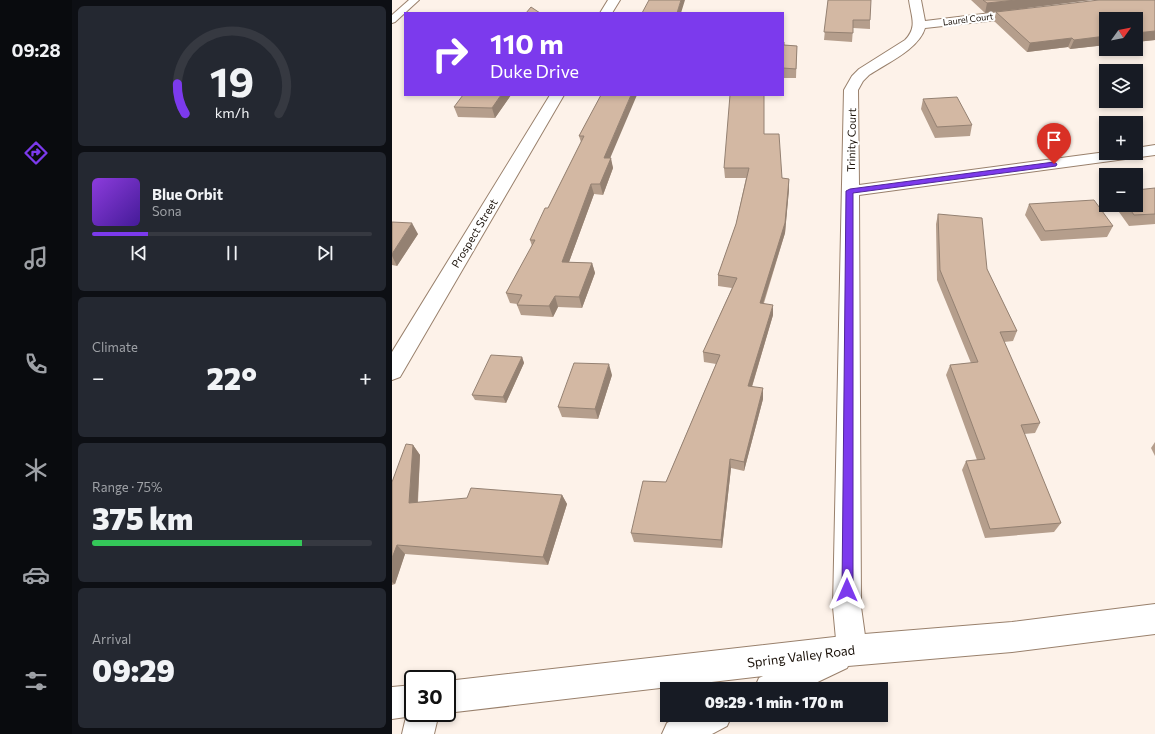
<!DOCTYPE html>
<html lang="en">
<head>
<meta charset="utf-8">
<style>
  body { margin:0; font-family:Commissioner,sans-serif; background:#242831; color:#f1f3f6; height:100vh; display:flex; flex-direction:column; font-size:15px; white-space:nowrap }
  * { box-sizing:border-box; margin:0 }
  p { font-size:13px; color:#9ea1a6 }
  .icon { flex:none; width:22px; height:22px; fill:none; stroke:currentColor; stroke-width:2; stroke-linecap:round; stroke-linejoin:round }
  .map { position:relative; flex:1; overflow:hidden }
  .panel { display:flex; flex-direction:column; gap:6px; padding:6px; background:#0d0f14; width:320px }
  .panel>* { flex:none }
  .hud { position:absolute; left:12px; top:12px; width:380px; height:84px; border-radius:0px; box-shadow:0 2px 6px #0003; background:#7c3aed; color:#fff; overflow:hidden }
  .needle { width:26px; rotate:57deg }
  .controls { position:absolute; left:707px; top:12px; display:grid; gap:8px }
  .controls a { display:grid; place-items:center; width:44px; height:44px; border-radius:0px; background:#171b24; box-shadow:0 2px 6px #0003; font-size:20px }
  .speed { position:absolute; left:12px; top:670px; display:flex; gap:8px; font-size:20px; font-weight:700; text-align:center }
  .speed>* { display:grid; place-content:center; width:52px; height:52px; border-radius:50%; background:#171b24; box-shadow:0 2px 6px #0003; line-height:1 }
  .speed .limit { border:2px solid #111; border-radius:6px; background:#fff; color:#111 }
  .pin { position:absolute; display:grid; place-items:center; width:34px; height:34px; color:#fff; margin:-41px -17px; border-radius:50% 50% 50% 0; rotate:-45deg; box-shadow:0 0 4px #0007 }
  .pin .icon { rotate:45deg }
  .me { position:absolute; width:44px; margin:-22px; rotate:0deg; stroke-linejoin:round; filter:drop-shadow(0 0 3px #0008) }
  .turn { display:flex; align-items:center; gap:14px; height:84px; padding:0 20px; font-size:18px }
  .turn .icon { width:52px; height:52px; stroke-width:2.5 }
  .turn b { display:block; font-size:28px; line-height:34px }
  .big { font-size:30px; font-weight:800; line-height:1.1 }
  .panel .card { flex:1; display:flex; flex-direction:column; justify-content:center; gap:6px; min-width:0; padding:0 14px; border-radius:6px; background:#242831 }
  .panel .dial { align-items:center; gap:0 }
  .dial svg { height:104px; overflow:visible; fill:none; stroke:#363941; stroke-width:7; stroke-linecap:round; text-anchor:middle }
  .dial text { fill:#f1f3f6; stroke:none }
  .song { display:flex; align-items:center; gap:12px }
  .cover { width:48px; height:48px; border-radius:6px; background:linear-gradient(135deg,hsl(270 70% 55%),hsl(260 70% 35%)) }
  .played { height:4px; border-radius:2px; background:linear-gradient(90deg,#7c3aed 20%,#363941 20%) }
  .keys { display:flex; justify-content:space-around; direction:ltr }
  .heat { display:flex; justify-content:space-between; align-items:center; font-size:22px; direction:ltr }
  .charge { height:6px; border-radius:3px; background:linear-gradient(90deg,#34c759 75%,#363941 0) }
  .trip { position:absolute; left:268px; top:682px; width:228px; height:40px; border-radius:0px; background:#171b24; box-shadow:0 2px 6px #0003; font-weight:800; line-height:40px; text-align:center }
  main { display:flex; flex:1; min-height:0 }
  .tab-bar { display:flex; flex-direction:column; width:72px; justify-content:space-around; align-items:center; background:#090b0e; color:#9ea1a6 }
  .tab-bar .icon { width:28px; height:28px }
  .tab-bar .current { color:#7c3aed }
  .tab-bar b { font-size:18px; color:#f1f3f6 }
  .map>svg:first-child { display:block }
</style>
</head>
<body>
<main>
<nav class="tab-bar">
<b>09:28</b>
<svg class="icon current" aria-label="directions" viewBox="0 0 24 24"><path d="M12 3l9 9-9 9-9-9zM9 14v-3h6M13 9l2 2-2 2"/></svg>
<svg class="icon" aria-label="music" viewBox="0 0 24 24"><path d="M9 18V5l10-2v13"/><circle cx="6" cy="18" r="3"/><circle cx="16" cy="16" r="3"/></svg>
<svg class="icon" aria-label="phone" viewBox="0 0 24 24"><path d="M5 4h4l2 5-3 2q2 4 5 5l2-3 5 2v4C11 20 4 13 5 4z"/></svg>
<svg class="icon" aria-label="climate" viewBox="0 0 24 24"><path d="M12 3v18M4 7l16 10M4 17L20 7"/></svg>
<svg class="icon" aria-label="car" viewBox="0 0 24 24"><path d="M5 17H2v-5l4-1 3-4h7l3 4 3 1v5h-3M9 17h6M6 11h13"/><circle cx="7" cy="17" r="2"/><circle cx="17" cy="17" r="2"/></svg>
<svg class="icon" aria-label="filters" viewBox="0 0 24 24"><path d="M4 7h16M4 17h16"/><circle cx="9" cy="7" r="2"/><circle cx="15" cy="17" r="2"/></svg>
</nav>
<section class="panel">
<div class="card dial"><svg viewBox="0 0 100 80">
<path d="M14 69A42 42 0 1 1 86 69"/>
<path d="M14 69A42 42 0 0 1 8 46" stroke="#7c3aed"/>
<text x="50" y="56" font-size="32" font-weight="700">19</text>
<text x="50" y="72" font-size="11">km/h</text>
</svg></div>
<div class="card">
<div class="song"><i class="cover"></i><div><b>Blue Orbit</b><p>Sona</p></div></div>
<div class="played"></div>
<div class="keys"><svg class="icon" aria-label="previous" viewBox="0 0 24 24"><path d="M18 5L8 12l10 7zM5 5v14"/></svg><svg class="icon" aria-label="pause" viewBox="0 0 24 24"><path d="M8 5v14M16 5v14"/></svg><svg class="icon" aria-label="next" viewBox="0 0 24 24"><path d="M6 5l10 7-10 7zM19 5v14"/></svg></div>
</div>
<div class="card"><p>Climate</p>
<div class="heat"><a>−</a><b class="big">22°</b><a>+</a></div>
</div>
<div class="card"><p>Range · 75%</p><b class="big">375 km</b><div class="charge"></div></div>
<div class="card"><p>Arrival</p><b class="big">09:29</b></div>
</section>
<div class="map">
<svg width="763" height="734" viewBox="0 0 763 734">
  <rect width="100%" height="100%" fill="#fdf2e9"/>
  <g fill="none" stroke-linecap="round" stroke-linejoin="round">
    <g stroke="#99806c" stroke-width="2">
      <path id="lane" d="M 17,0 L 27,0 L 3,22 L 0,23 L 0,15 Z"/>
    </g>
    <g stroke="#99806c" stroke-width="2">
      <path id="street" d="M 216,0 L 228,0 L 220,13 L 208,13 Z
        M 517,0 L 529,0 L 533,21 L 632,9 L 636,10 L 638,13 L 636,16 L 632,17 L 533,28 C 527,49 495,63 477,75 L 471,81 L 466,90 L 467,185 L 714,152 L 714,153 L 744,153 L 744,148 L 763,145 L 763,155 L 467,195 L 469,607 L 475,650 L 471,661 L 460,665 L 449,661 L 445,650 L 441,607 L 452,90 L 460,76 L 467,69 L 513,40 C 526,27 519,16 517,0 Z
        M 158,95 L 172,95 L 8,377 L 0,380 L 0,352 Z"/>
    </g>
    <g stroke="#99806c" stroke-width="2">
      <path id="secondary" d="M 763,604 L 763,634 L 620,652 L 456,666 L 455,668 L 411,689 L 362,689 L 367,678 L 371,676 L 55,713 L 55,681 L 460,635 L 620,622 Z
        M 21,685 L 21,713 L 47,713 L 42,734 L 10,734 L 14,717 L 0,719 L 0,687 Z
        M 290,715 L 340,715 L 335,726 L 320,734 L 270,734 L 275,723 Z"/>
    </g>
    <use href="#lane" fill="#fff" fill-rule="evenodd"/>
    <use href="#street" fill="#fff" fill-rule="evenodd"/>
    <use href="#secondary" fill="#fff" fill-rule="evenodd"/>
  </g>
  <path fill="#b59e8c" d="M 436,0 L 478,20 L 478,29 L 461,28 L 460,42 L 432,40 Z
    M 579,0 L 699,0 L 593,13 Z
    M 763,0 L 763,40 L 744,42 L 714,19 L 714,45 L 678,49 L 676,47 L 635,52 L 602,21 L 604,12 Z
    M 391,42 L 392,45 L 405,46 L 404,78 L 391,78 Z
    M 119,95 L 103,118 L 66,117 L 62,107 Z
    M 209,95 L 218,158 L 221,168 L 211,195 L 202,194 L 177,262 L 200,263 L 203,273 L 190,308 L 166,307 L 161,317 L 129,315 L 125,305 L 125,304 L 118,303 L 114,293 L 140,246 L 138,240 L 156,208 L 189,142 L 187,136 Z
    M 531,99 L 580,125 L 578,136 L 543,138 L 529,109 Z
    M 372,134 L 390,178 L 397,179 L 397,189 L 393,233 L 372,303 L 381,315 L 360,387 L 371,399 L 352,471 L 339,468 L 330,548 L 242,542 L 239,533 L 274,482 L 324,364 L 312,362 L 311,352 L 340,288 L 326,286 L 326,275 L 344,224 L 354,178 L 333,178 L 332,168 Z
    M 763,188 L 763,224 L 737,226 L 722,205 L 744,205 Z
    M 637,204 L 721,226 L 715,237 L 649,241 L 633,215 Z
    M 546,214 L 595,269 L 625,331 L 621,341 L 612,342 L 648,423 L 643,433 L 632,434 L 669,523 L 662,532 L 593,538 L 570,470 L 574,461 L 585,460 L 554,375 L 558,365 L 579,363 L 545,280 L 544,224 Z
    M 0,222 L 26,234 L 5,266 L 0,265 Z
    M 130,357 L 132,363 L 114,403 L 83,400 L 80,395 Z
    M 220,375 L 206,419 L 170,417 L 166,407 Z
    M 763,442 L 763,456 L 759,448 Z
    M 21,445 L 28,455 L 26,502 L 170,495 L 175,504 L 156,565 L 13,554 L 3,584 L 0,585 L 0,482 Z"/>
  <path fill="#948172" d="M 289,0 L 293,0 L 289,13 L 285,13 Z
    M 624,0 L 699,0 L 593,13 L 595,3 Z
    M 763,31 L 763,40 L 744,42 L 744,33 Z
    M 714,36 L 714,45 L 678,49 L 682,40 Z
    M 680,38 L 676,47 L 635,52 L 638,43 Z
    M 109,95 L 119,95 L 103,118 L 100,108 Z
    M 239,95 L 245,95 L 214,168 L 212,158 Z
    M 219,158 L 221,168 L 211,195 L 208,184 Z
    M 397,179 L 397,189 L 393,233 L 368,313 L 368,303 Z
    M 199,184 L 202,194 L 173,273 L 170,262 Z
    M 20,223 L 26,234 L 5,266 L 0,256 L 0,254 Z
    M 200,263 L 203,273 L 190,308 L 187,297 Z
    M 163,296 L 166,307 L 161,317 L 157,306 Z
    M 381,305 L 381,315 L 357,396 L 356,386 Z
    M 130,357 L 132,363 L 114,403 L 111,397 Z
    M 217,364 L 220,375 L 206,419 L 203,409 Z
    M 371,388 L 371,399 L 352,471 L 352,462 Z
    M 21,445 L 28,455 L 25,512 L 17,503 Z
    M 338,459 L 339,468 L 330,548 L 329,540 Z
    M 170,495 L 175,504 L 156,565 L 151,557 Z
    M 5,545 L 13,554 L 3,584 L 0,582 L 0,558 Z"/>
  <path fill="#d3b8a3" stroke="#948172" d="M 257,0 L 289,0 L 285,13 L 250,13 Z
    M 436,0 L 479,0 L 478,20 L 461,20 L 461,33 L 432,32 Z
    M 591,0 L 624,0 L 595,3 Z
    M 707,0 L 763,0 L 763,31 L 744,33 L 744,19 L 714,19 L 714,36 L 682,40 L 680,38 L 638,43 L 604,12 Z
    M 139,7 L 148,13 L 134,13 Z
    M 391,42 L 392,42 L 392,45 L 405,46 L 404,69 L 391,68 Z
    M 71,95 L 109,95 L 100,108 L 62,107 Z
    M 209,95 L 239,95 L 212,158 L 219,158 L 208,184 L 199,184 L 170,262 L 200,263 L 187,297 L 163,296 L 157,306 L 125,305 L 130,295 L 114,293 L 143,240 L 138,240 L 153,208 L 156,208 L 192,136 L 187,136 Z
    M 338,95 L 372,95 L 372,134 L 387,134 L 390,178 L 397,179 L 393,223 L 368,303 L 381,305 L 356,386 L 371,388 L 352,462 L 338,459 L 329,540 L 239,533 L 251,481 L 274,482 L 328,355 L 311,352 L 345,278 L 326,275 L 344,224 L 357,168 L 332,168 Z
    M 565,97 L 580,125 L 545,127 L 531,99 Z
    M 763,188 L 763,214 L 742,215 L 735,205 L 744,205 L 744,190 Z
    M 702,200 L 721,226 L 653,231 L 637,204 Z
    M 546,214 L 590,218 L 595,269 L 625,331 L 608,332 L 648,423 L 629,425 L 669,523 L 598,529 L 574,461 L 593,459 L 558,365 L 586,362 L 548,270 Z
    M 0,222 L 20,223 L 0,254 Z
    M 99,355 L 130,357 L 111,397 L 80,395 Z
    M 182,363 L 217,364 L 203,409 L 166,407 Z
    M 14,444 L 21,445 L 17,503 L 75,498 L 79,488 L 170,495 L 151,557 L 5,545 L 0,558 L 0,482 Z"/>
  <path fill="#7c3aed" stroke="#51269a" d="M 662,162 L 665,164 L 664,166 L 461,193 L 461,590 L 460,594 L 455,595 L 451,594 L 450,590 L 454,191 L 458,189 Z"/>
  <g text-anchor="middle" dominant-baseline="central" stroke-width="4" stroke-linejoin="round" paint-order="stroke">
    <g font-size="9" fill="#1b120a" stroke="#fff">
      <text transform="translate(576 19) rotate(-7)">Laurel Court</text>
    </g>
    <g font-size="11" fill="#1b120a" stroke="#fff">
      <text transform="translate(459 140) rotate(-89)">Trinity Court</text>
      <text transform="translate(82 233) rotate(-59)">Prospect Street</text>
    </g>
    <g font-size="13" fill="#1b120a" stroke="#fff">
      <text transform="translate(409 656) rotate(-7)">Spring Valley Road</text>
    </g>
  </g>
</svg>
<div class="controls">
<a><svg class="needle" viewBox="-14 -14 28 28"><path d="M0-13l5 13h-10z" fill="#e53935"/><path d="M0 13l5-13h-10z" fill="#9ea1a6"/></svg></a>
<a><svg class="icon" aria-label="layers" viewBox="0 0 24 24"><path d="M12 4l9 5-9 5-9-5zM3 14l9 5 9-5"/></svg></a>
<a>+</a>
<a>−</a>
</div>
<div class="speed"><div class="limit">30</div></div>
<div class="pin" style="left:662px;top:164px;background:#d93025"><svg class="icon" aria-label="arrive" viewBox="0 0 24 24"><path d="M6 21V4h12l-3 4 3 4H6"/></svg></div>
<svg class="me" style="left:455px;top:590px" viewBox="-20 -20 40 40"><path d="M0-17L14 15 0 8-14 15z" fill="#7c3aed" stroke="#fff" stroke-width="4"/></svg>
<div class="trip">09:29 · 1 min · 170 m</div>
<div class="hud">
<div class="turn"><svg class="icon" aria-label="right" viewBox="0 0 24 24"><path d="M7 20v-9h11M14 6l5 5-5 5"/></svg><div><b>110 m</b>Duke Drive</div></div>
</div>
</div>
</main>
</body>
</html>
